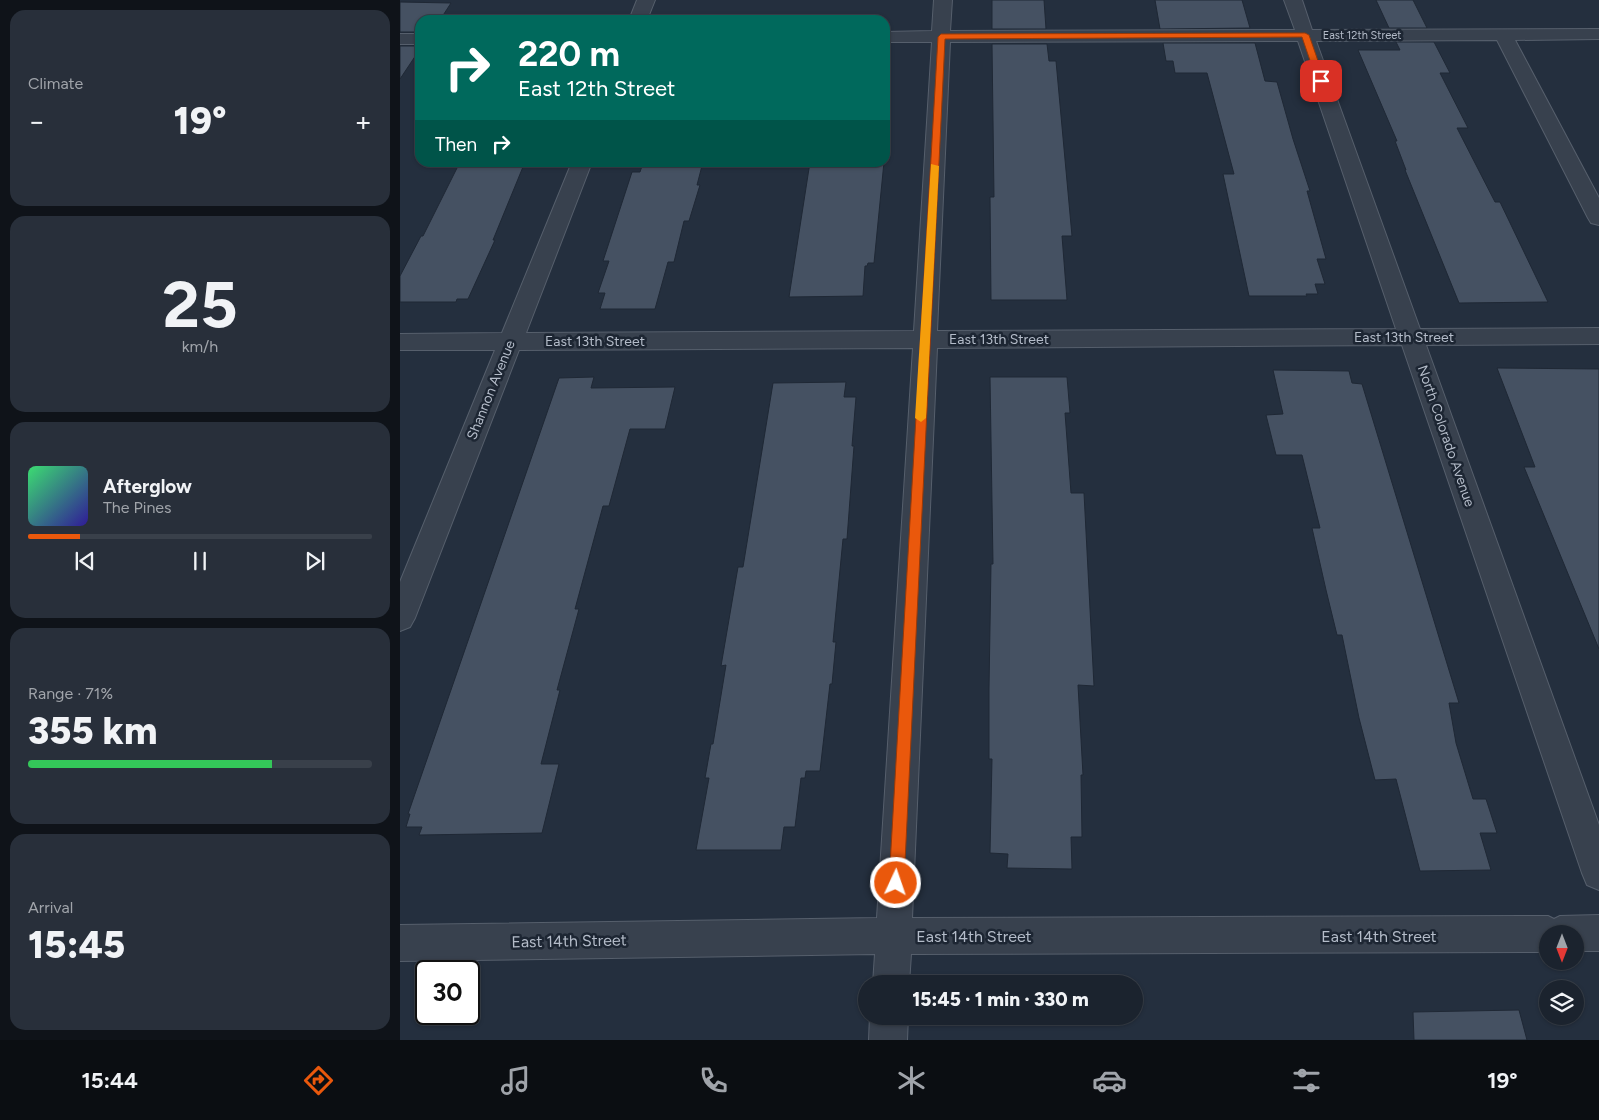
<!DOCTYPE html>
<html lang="en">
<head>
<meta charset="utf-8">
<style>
  body { margin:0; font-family:Figtree,sans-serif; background:#282f3a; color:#f1f3f6; height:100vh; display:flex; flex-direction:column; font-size:19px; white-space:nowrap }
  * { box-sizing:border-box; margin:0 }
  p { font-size:16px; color:#a0a4aa }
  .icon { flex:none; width:28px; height:28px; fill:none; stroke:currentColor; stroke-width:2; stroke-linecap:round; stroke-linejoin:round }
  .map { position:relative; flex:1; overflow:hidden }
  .details { display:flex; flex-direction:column; gap:10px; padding:10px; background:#0f1319; width:400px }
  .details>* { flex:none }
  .hud { position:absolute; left:15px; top:15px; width:475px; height:152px; border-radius:15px; box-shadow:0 1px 4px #0004,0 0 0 1px #39404a; background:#00695c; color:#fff; overflow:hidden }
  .needle { width:32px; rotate:180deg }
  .controls { position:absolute; left:1139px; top:925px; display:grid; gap:10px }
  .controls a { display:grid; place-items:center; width:45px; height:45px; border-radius:50%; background:#1b232e; box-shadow:0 1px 4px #0004,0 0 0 1px #39404a; font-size:25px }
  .speed { position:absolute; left:15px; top:960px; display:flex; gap:10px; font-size:25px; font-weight:700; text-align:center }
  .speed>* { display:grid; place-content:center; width:65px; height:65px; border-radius:50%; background:#1b232e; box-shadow:0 1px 4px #0004,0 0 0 1px #39404a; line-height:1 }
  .speed .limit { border:2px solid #111; border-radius:8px; background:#fff; color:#111 }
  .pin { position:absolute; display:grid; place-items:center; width:42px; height:42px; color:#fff; margin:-21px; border-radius:10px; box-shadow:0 2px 8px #0006 }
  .me { position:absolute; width:55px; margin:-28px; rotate:3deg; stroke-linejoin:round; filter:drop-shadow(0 0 4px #0008) }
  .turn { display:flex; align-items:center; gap:18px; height:105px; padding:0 20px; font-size:22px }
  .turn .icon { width:65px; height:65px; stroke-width:2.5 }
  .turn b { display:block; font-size:35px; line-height:42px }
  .then { display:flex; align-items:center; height:48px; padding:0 20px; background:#0003; gap:10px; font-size:19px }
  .big { font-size:38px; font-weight:800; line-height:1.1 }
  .details .card { flex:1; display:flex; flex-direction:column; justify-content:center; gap:8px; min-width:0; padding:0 18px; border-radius:15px; background:#282f3a }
  .details .dial { align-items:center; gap:0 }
  .dial b { font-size:65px; line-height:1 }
  .song { display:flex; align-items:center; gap:15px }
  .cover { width:60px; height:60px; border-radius:8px; background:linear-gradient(135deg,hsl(140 70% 55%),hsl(250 70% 35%)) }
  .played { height:5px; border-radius:2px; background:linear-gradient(90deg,#ea580c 15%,#39404a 15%) }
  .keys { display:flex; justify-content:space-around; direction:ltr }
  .heat { display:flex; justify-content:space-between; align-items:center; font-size:28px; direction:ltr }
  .charge { height:8px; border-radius:4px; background:linear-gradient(90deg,#34c759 71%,#39404a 0) }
  .trip { position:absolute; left:458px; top:975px; width:285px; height:50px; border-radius:25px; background:#1b232e; box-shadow:0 1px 4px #0004,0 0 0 1px #39404a; font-weight:800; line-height:50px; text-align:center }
  .tabs { display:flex; height:80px; justify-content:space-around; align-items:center; background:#0b0e12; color:#a0a4aa }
  .tabs .icon { width:35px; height:35px }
  .tabs .selected { color:#ea580c }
  .tabs b { font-size:22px; color:#f1f3f6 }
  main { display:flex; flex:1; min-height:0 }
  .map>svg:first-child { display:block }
</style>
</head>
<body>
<main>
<section class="details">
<div class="card"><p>Climate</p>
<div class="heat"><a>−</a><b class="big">19°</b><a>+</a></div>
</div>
<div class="card dial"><b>25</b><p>km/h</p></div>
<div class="card">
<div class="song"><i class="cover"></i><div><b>Afterglow</b><p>The Pines</p></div></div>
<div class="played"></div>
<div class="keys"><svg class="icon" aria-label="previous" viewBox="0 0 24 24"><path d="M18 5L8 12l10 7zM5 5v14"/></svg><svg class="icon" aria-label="pause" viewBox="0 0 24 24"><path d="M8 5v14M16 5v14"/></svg><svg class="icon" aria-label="next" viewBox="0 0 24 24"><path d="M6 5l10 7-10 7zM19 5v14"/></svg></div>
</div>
<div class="card"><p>Range · 71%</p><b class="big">355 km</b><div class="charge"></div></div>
<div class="card"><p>Arrival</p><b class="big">15:45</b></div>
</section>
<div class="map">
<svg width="1199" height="1040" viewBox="0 0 1199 1040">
  <rect width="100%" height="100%" fill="#242f3e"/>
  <path fill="#455162" stroke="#1f2835" d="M 592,0 L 644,0 L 646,29 L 592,29 Z
    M 755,0 L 842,0 L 850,28 L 760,29 Z
    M 976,0 L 1013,0 L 1027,28 L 989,28 Z
    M 0,2 L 51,3 L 40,20 L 20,20 L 20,32 L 0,32 Z
    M 996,42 L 1034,42 L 1050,73 L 1040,73 L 1068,128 L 1057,128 L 1095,202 L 1100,202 L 1148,302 L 1059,303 L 1005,170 L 1006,170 L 995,141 L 997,141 L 958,50 L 1000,50 Z
    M 763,43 L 855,43 L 865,81 L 877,82 L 893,139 L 910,191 L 907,191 L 926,259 L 917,259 L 925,284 L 915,284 L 918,294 L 906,294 L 907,296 L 849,296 L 823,174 L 834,174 L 807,73 L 775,73 L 773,61 L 766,61 Z
    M 592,44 L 647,44 L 649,61 L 656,61 L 672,236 L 662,236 L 667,300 L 591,300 L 590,197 L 594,197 Z
    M 0,46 L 20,46 L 20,49 L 0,79 Z
    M 60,162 L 125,162 L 93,240 L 95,240 L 68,299 L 57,299 L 56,302 L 0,302 L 0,276 L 21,236 L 23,236 Z
    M 247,162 L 303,162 L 297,185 L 300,185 L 289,221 L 284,221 L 274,262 L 268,262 L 255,309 L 200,309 L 205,293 L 198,293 L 209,261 L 203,261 L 232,172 L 240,172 L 242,166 L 246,166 Z
    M 410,162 L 484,162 L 474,263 L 468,263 L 467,266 L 465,266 L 463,296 L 389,297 Z
    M 1097,368 L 1199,369 L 1199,649 L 1124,467 L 1135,467 Z
    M 873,370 L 949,371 L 952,383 L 962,384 L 1059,703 L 1049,703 L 1056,743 L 1073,799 L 1086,799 L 1097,833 L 1080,833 L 1091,870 L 1020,871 L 996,779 L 975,780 L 959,718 L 942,635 L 937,635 L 926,590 L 912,528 L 920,528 L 902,455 L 876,455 L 866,415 L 883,414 Z
    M 194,377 L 191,388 L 275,387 L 265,429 L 230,429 L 209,506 L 203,506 L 175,609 L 179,609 L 157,690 L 160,690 L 141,764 L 159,764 L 142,833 L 19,835 L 22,827 L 6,827 L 10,814 L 8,814 L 159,378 Z
    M 590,377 L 667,377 L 670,413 L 665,413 L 671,493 L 684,493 L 694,686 L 678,685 L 683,775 L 681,775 L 682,837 L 671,837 L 672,869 L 607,868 L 608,854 L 590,853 L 592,759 L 589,759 L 589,688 L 591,564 L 593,564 Z
    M 446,382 L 444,397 L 456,397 L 452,446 L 454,446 L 447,539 L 443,539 L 433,642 L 436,642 L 432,684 L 430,684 L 420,771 L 406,771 L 405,778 L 401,778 L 395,827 L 384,827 L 381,850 L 296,850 L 309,778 L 305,778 L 311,744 L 313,744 L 326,665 L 321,666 L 338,567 L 343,567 L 373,383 Z
    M 1119,1010 L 1127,1040 L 1014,1040 L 1013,1012 Z"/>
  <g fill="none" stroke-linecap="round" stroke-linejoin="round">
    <g stroke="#565f6c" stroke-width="2">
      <path id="minor" d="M 237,0 L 255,0 L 247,20 L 229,20 Z
        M 534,0 L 552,0 L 550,31 L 895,30 L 884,0 L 902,0 L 912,30 L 1199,29 L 1199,39 L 1115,40 L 1199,198 L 1199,225 L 1191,223 L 1188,218 L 1097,40 L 916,41 L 1020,329 L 1199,328 L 1199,344 L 1026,345 L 1199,825 L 1199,890 L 1187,885 L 1182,873 L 1002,345 L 537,348 L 512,918 L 1148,916 L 1154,919 L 1160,916 L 1199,915 L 1199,951 L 1175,951 L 1175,934 L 1148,934 L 1148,952 L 511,954 L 509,984 L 473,984 L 475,954 L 0,961 L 0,925 L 477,918 L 513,348 L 119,350 L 15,618 L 10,627 L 0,631 L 0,582 L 95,350 L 0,350 L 0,334 L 102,333 L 172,162 L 192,162 L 126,333 L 514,331 L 532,42 L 485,42 L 485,32 L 532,31 ZM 898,41 L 996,329 L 537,331 L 550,42 Z
        M 0,34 L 20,34 L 20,44 L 0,44 Z
        M 470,1016 L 508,1016 L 507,1040 L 469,1040 Z"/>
    </g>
    <use href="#minor" fill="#38414e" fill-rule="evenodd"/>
  </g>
  <path fill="#ea580c" stroke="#983908" d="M 905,33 L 909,35 L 925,81 L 924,82 L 917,81 L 902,37 L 545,39 L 504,883 L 502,888 L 496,891 L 491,888 L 489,883 L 538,37 L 541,34 Z"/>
  <path fill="#f59e0b" d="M 531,164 L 539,166 L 526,418 L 521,422 L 515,418 Z"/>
  <g text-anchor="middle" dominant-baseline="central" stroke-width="5" stroke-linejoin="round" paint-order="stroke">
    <g font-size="11" fill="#b4bcc9" stroke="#1d2633">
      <text x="962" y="35">East 12th Street</text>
    </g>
    <g font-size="14" fill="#b4bcc9" stroke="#1d2633">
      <text x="1004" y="337">East 13th Street</text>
      <text x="599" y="339">East 13th Street</text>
      <text x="195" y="341">East 13th Street</text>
      <text transform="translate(91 390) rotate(-68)">Shannon Avenue</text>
      <text transform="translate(1046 436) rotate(71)">North Colorado Avenue</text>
    </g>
    <g font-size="16" fill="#b4bcc9" stroke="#1d2633">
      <text x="574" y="936">East 14th Street</text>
      <text x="979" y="936">East 14th Street</text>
      <text transform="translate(169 941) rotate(-1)">East 14th Street</text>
    </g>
  </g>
</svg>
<div class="controls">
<a><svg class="needle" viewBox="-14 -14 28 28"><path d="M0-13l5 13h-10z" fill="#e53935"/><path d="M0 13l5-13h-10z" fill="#a0a4aa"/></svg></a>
<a><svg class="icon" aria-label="layers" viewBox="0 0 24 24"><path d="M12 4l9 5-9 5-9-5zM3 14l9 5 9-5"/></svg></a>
</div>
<div class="speed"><div class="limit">30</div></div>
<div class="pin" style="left:921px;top:81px;background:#d93025"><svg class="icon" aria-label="arrive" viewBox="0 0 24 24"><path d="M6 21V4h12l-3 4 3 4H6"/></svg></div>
<svg class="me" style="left:496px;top:883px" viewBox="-20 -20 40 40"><circle r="17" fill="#ea580c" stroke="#fff" stroke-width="3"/><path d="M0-11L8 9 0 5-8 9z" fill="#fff"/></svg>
<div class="trip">15:45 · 1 min · 330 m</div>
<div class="hud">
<div class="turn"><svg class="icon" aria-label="right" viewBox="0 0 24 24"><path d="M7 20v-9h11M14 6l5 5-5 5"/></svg><div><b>220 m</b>East 12th Street</div></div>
<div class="then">Then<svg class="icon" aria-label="right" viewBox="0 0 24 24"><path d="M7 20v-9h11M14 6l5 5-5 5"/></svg></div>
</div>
</div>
</main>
<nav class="tabs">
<b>15:44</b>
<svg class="icon selected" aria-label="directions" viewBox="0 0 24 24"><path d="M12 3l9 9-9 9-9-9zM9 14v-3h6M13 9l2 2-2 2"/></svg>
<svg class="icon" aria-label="music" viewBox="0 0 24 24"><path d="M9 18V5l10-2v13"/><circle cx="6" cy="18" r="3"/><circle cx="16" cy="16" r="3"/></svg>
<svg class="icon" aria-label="phone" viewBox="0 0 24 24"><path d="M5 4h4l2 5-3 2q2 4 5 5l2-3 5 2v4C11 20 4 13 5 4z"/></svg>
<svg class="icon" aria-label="climate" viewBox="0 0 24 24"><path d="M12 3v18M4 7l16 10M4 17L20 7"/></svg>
<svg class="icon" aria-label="car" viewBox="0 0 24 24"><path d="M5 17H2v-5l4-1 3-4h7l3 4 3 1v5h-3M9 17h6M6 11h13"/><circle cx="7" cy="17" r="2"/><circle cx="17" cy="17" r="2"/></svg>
<svg class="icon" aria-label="filters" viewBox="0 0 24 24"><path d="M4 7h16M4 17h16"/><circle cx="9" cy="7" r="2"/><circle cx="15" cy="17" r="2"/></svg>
<b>19°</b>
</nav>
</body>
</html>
